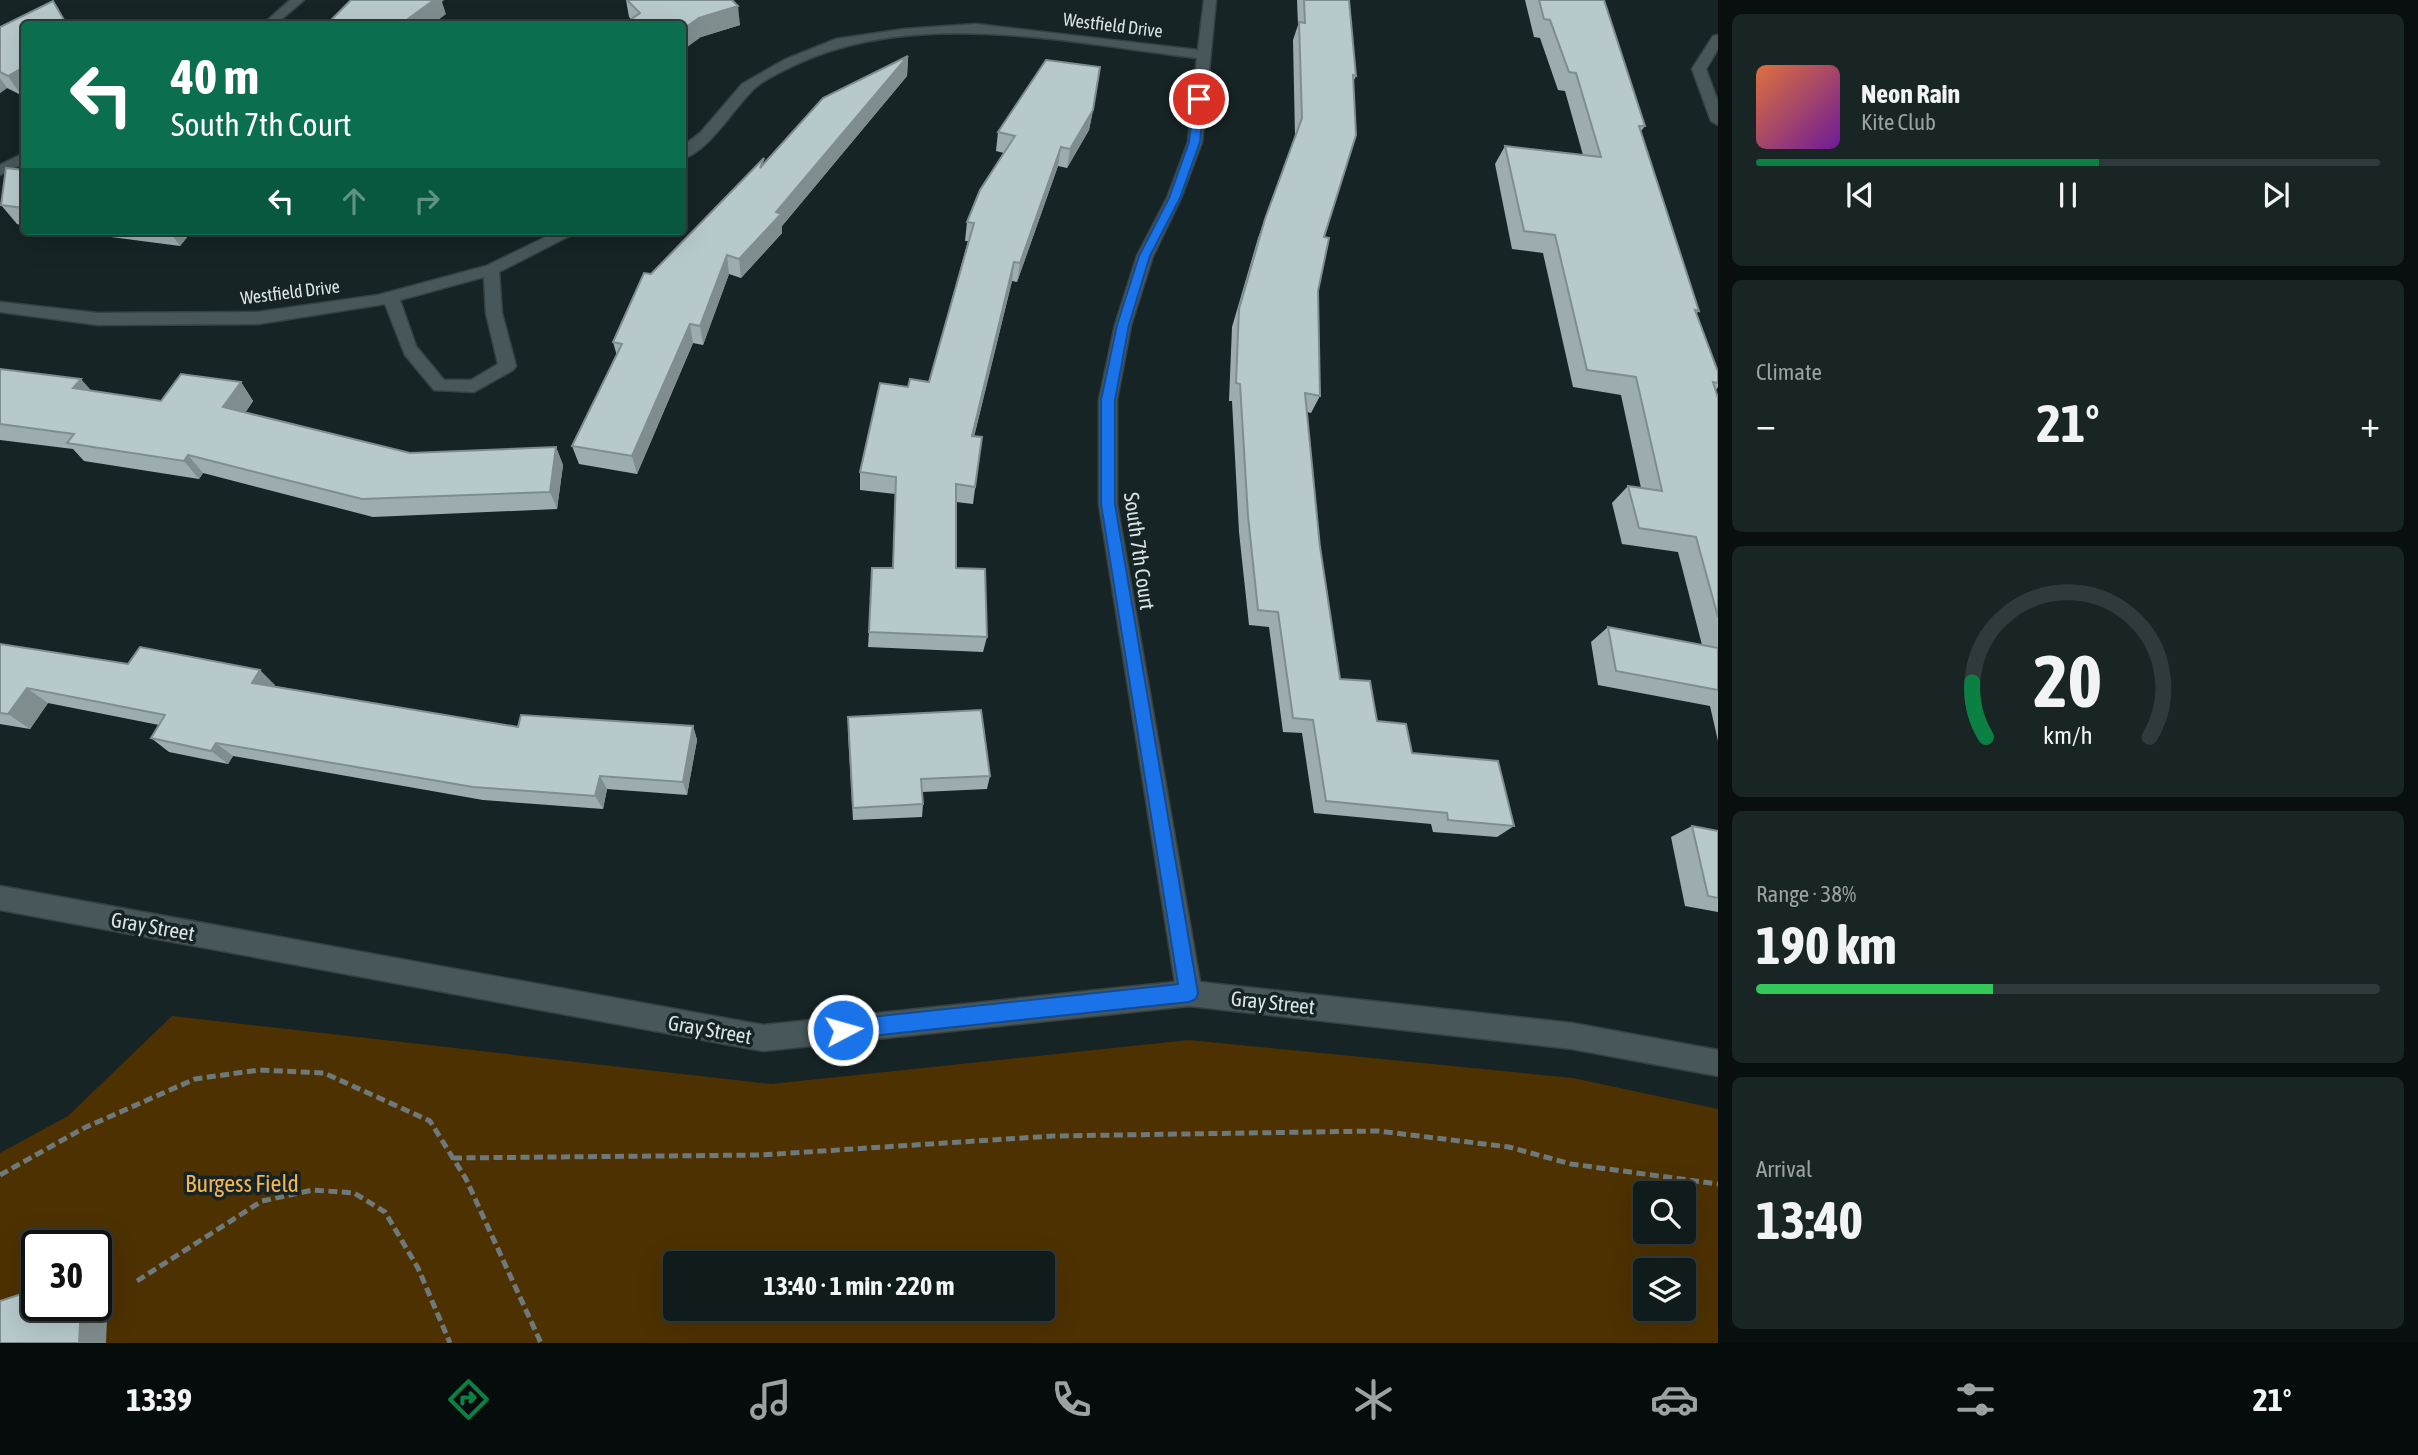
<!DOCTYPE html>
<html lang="en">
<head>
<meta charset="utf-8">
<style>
  body { margin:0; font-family:"Asap Condensed",sans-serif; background:#192425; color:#f1f3f6; height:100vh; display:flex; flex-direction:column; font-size:26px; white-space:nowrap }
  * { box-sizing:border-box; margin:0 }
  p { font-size:23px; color:#9ca1a3 }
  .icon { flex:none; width:38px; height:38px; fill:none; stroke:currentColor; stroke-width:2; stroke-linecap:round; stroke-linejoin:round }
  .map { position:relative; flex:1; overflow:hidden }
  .sheet { display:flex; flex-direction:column; gap:14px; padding:14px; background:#090f0f; width:700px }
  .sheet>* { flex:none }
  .guide { position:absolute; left:21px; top:21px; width:665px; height:214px; border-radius:7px; box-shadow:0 7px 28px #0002,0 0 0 2px #30393b; background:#0b6e4f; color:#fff; overflow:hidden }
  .buttons { position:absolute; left:1633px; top:1181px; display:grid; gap:14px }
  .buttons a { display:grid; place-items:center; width:63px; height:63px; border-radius:7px; background:#101b1c; box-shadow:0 7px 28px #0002,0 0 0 2px #30393b; font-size:35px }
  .speed { position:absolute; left:21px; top:1230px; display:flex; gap:14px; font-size:35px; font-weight:700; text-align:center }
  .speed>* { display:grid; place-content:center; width:91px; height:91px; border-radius:50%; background:#101b1c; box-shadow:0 7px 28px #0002,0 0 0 2px #30393b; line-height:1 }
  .speed .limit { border:4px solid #111; border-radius:10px; background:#fff; color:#111 }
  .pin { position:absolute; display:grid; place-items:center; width:60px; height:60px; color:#fff; margin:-30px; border:4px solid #fff; border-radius:50%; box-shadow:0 2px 7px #0007 }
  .me { position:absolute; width:77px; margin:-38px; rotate:84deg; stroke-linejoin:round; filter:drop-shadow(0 0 5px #0008) }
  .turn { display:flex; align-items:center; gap:24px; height:147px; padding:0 35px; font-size:32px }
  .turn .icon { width:91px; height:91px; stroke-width:2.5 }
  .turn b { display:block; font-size:49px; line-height:60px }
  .lanes { display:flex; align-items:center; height:66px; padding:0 35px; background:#0003; justify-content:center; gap:35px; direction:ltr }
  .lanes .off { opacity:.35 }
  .big { font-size:52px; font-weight:700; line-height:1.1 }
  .sheet .card { flex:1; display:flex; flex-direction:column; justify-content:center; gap:10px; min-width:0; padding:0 24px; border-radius:10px; background:#192425 }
  .sheet .dial { align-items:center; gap:0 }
  .dial svg { height:182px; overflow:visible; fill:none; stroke:#30393b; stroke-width:7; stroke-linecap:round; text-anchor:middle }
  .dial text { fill:#f1f3f6; stroke:none }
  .song { display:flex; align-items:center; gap:21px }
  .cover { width:84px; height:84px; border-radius:10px; background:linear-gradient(135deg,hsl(20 70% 55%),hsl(280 70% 35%)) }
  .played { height:7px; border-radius:4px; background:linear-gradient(90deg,#0b8043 55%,#30393b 55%) }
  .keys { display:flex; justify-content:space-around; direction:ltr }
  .heat { display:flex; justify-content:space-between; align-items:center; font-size:38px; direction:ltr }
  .charge { height:10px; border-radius:5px; background:linear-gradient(90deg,#34c759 38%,#30393b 0) }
  .trip { position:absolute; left:663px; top:1251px; width:392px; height:70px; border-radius:7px; background:#101b1c; box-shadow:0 7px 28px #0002,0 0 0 2px #30393b; font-weight:700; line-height:70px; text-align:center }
  .menu { display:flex; height:112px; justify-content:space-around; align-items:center; background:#060b0b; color:#9ca1a3 }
  .menu .icon { width:49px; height:49px }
  .menu .current { color:#0b8043 }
  .menu b { font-size:32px; color:#f1f3f6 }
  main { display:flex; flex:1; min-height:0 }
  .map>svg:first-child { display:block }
</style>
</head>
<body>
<main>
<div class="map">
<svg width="1718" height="1343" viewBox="0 0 1718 1343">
  <rect width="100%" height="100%" fill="#162426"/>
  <path fill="#4d3100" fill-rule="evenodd" d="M 172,1016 L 771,1084 L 1189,1040 L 1573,1078 L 1718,1109 L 1718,1343 L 0,1343 L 0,1153 L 68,1116 ZM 1645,1194 L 1684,1194 L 1684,1232 L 1645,1232 ZM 37,1246 L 96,1246 L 96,1306 L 37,1306 ZM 676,1264 L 1043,1264 L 1043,1309 L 676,1309 ZM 1645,1270 L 1684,1270 L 1684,1309 L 1645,1309 Z"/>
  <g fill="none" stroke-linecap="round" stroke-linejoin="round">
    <g stroke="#364142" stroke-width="3">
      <path id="minor" d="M 290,0 L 304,0 L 276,24 L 263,24 Z
        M 1204,0 L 1216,0 L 1202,142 L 1181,198 L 1153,256 L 1131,325 L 1117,400 L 1117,504 L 1200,982 L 1572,1023 L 1718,1050 L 1718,1076 L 1572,1049 L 1189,1006 L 763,1051 L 0,910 L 0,886 L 763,1025 L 1175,982 L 1099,504 L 1099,400 L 1115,325 L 1137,256 L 1167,198 L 1188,142 L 1197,58 C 1069,43 916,7 795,65 C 781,72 760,81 750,93 C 732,111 708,152 682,159 L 682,147 L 701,132 L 742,84 L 784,60 L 836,39 L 904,29 L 976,24 L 1198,50 Z
        M 1718,35 L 1718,49 L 1706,69 L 1718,102 L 1718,125 L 1711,121 L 1692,69 L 1713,36 Z
        M 24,153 L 24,163 L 0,175 L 0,165 Z
        M 558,231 L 579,231 L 499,272 L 502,313 L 516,366 L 513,370 L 474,392 L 434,390 L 405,355 L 385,304 L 258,324 L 98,325 L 0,312 L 0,302 L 98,313 L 258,312 L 378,295 L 486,266 ZM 484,277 L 486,313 L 498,364 L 471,380 L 444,380 L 416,346 L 400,300 Z"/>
    </g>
    <path stroke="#6e797b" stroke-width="5" stroke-dasharray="9 4.5" stroke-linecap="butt" d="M 453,1158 L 761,1155 L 1053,1136 L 1378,1131 L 1509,1147 L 1571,1164 L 1718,1184
      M 0,1175 L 84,1128 L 195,1079 L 259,1070 L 324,1073 L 430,1121 L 466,1179 L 541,1343
      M 137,1281 L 262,1201 L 313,1190 L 354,1193 L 385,1212 L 418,1268 L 450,1343"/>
    <use href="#minor" fill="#48585a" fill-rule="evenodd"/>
  </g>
  <path fill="#9dadaf" d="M 626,0 L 732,0 L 740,25 L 701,37 L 631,19 L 629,17 Z
    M 1297,0 L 1349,0 L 1356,76 L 1353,82 L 1324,237 L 1318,291 L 1320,396 L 1311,413 L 1307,412 L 1320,547 L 1340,679 L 1377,721 L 1412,753 L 1514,826 L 1497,837 L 1433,832 L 1431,824 L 1314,813 L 1302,733 L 1283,732 L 1269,627 L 1249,625 L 1239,532 L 1232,401 L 1229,401 L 1232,327 L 1258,238 L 1295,136 L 1293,40 L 1298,25 Z
    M 1525,0 L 1604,0 L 1645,126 L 1641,131 L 1699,311 L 1696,314 L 1718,372 L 1718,387 L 1716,390 L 1718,398 L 1718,741 L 1710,706 L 1598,685 L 1591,642 L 1608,627 L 1702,645 L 1678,552 L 1622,544 L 1612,503 L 1628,486 L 1641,488 L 1621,395 L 1573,387 L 1543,253 L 1512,249 L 1495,164 L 1505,146 L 1583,155 L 1565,91 L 1558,90 L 1540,38 L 1534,37 Z
    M 0,27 L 21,95 L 7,88 L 0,93 Z
    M 908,56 L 907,76 L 782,226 L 782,233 L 741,278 L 729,274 L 703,345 L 693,343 L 637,474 L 579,464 L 572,446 L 617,356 L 613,342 L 651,274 L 765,163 Z
    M 1093,110 L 1089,130 L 1067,168 L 1058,166 L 1017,282 L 1012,281 L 974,436 L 982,437 L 973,504 L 956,502 L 956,568 L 987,637 L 983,652 L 868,647 L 869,632 L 893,568 L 895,494 L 860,490 L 860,472 L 908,387 L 929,382 L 968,241 L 965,241 L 967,222 L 1004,153 L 996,151 L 998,132 Z
    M 24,170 L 24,226 L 17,224 L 1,205 Z
    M 65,231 L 192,231 L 180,246 Z
    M 0,369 L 92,391 L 161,401 L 241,382 L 253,401 L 245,413 L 410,453 L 556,447 L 563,465 L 557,509 L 373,517 L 203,473 L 199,479 L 84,461 L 73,449 L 0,440 Z
    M 0,644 L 128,664 L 275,685 L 274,686 L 518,727 L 693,726 L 697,740 L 687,795 L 607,789 L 603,809 L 483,800 L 233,756 L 228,764 L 169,752 L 151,738 L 159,725 L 48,703 L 30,729 L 0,724 Z
    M 848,731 L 990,776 L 987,789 L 922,792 L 923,804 L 922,817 L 853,820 Z
    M 1692,826 L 1718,831 L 1718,912 L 1685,906 L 1671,837 Z"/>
  <path fill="#808d8e" d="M 428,0 L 444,0 L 442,2 L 446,14 L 433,24 L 401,24 Z
    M 738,6 L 740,25 L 701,37 L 682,51 L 682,30 L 699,18 Z
    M 908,56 L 907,76 L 782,226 L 782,233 L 741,278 L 739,259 L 776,212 Z
    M 24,67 L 24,93 L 21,95 L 8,76 Z
    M 0,78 L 7,88 L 0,93 Z
    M 1093,110 L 1089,130 L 1067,168 L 1070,149 Z
    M 1061,147 L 1058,166 L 1017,282 L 1020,263 Z
    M 169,231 L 192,231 L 180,246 Z
    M 326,231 L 350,231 L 328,234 Z
    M 727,255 L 729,274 L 703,345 L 700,326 Z
    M 1014,262 L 1012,281 L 970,454 L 972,436 Z
    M 690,324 L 693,343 L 637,474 L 632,456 Z
    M 81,379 L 97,397 L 73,388 Z
    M 241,382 L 253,401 L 236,426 L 223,407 Z
    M 556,447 L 563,465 L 557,509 L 550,492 Z
    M 188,455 L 203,473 L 199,479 L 184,461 Z
    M 260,670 L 275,685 L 268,697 L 252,683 Z
    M 27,688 L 48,703 L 30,729 L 8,714 Z
    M 693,726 L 697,740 L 687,795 L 683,782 Z
    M 216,743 L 233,756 L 228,764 L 211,751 Z
    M 600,776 L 607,789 L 603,809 L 595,796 Z
    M 109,1272 L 106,1343 L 79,1343 L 81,1306 L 96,1306 L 96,1273 Z"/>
  <path fill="#b7c9cb" stroke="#808d8e" stroke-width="2" d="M 351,0 L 434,0 L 401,24 L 327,24 Z
    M 627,0 L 732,0 L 738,6 L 699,18 L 682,30 L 682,24 L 624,24 L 640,13 Z
    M 1304,0 L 1349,0 L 1356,76 L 1353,75 L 1356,135 L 1324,237 L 1329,238 L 1318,291 L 1320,396 L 1305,393 L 1320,547 L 1340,679 L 1370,681 L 1377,721 L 1406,724 L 1412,753 L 1498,761 L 1514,826 L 1448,820 L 1447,813 L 1326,801 L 1313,720 L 1293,718 L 1278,612 L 1258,610 L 1248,516 L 1240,384 L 1236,383 L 1239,309 L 1265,219 L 1302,118 L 1299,22 L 1305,23 Z
    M 1539,0 L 1604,0 L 1645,126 L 1639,126 L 1699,311 L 1695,310 L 1718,372 L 1718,383 L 1713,382 L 1718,398 L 1718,617 L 1696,537 L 1639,528 L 1628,486 L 1662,491 L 1636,377 L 1587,370 L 1555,235 L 1524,231 L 1505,146 L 1601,157 L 1576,73 L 1569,72 L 1550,20 L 1544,19 Z
    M 53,1 L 64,20 L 60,23 L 64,24 L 24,24 L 24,67 L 8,76 L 0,72 L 0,27 Z
    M 908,56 L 776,212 L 781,214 L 739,259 L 727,255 L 700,326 L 690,324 L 632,456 L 572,446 L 622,344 L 613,342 L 644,273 L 651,274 L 764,158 L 760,168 L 823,98 Z
    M 1046,60 L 1100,67 L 1093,110 L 1070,149 L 1061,147 L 1020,263 L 1014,262 L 972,436 L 982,437 L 975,487 L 956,484 L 956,568 L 985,569 L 987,637 L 869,632 L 872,568 L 893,568 L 896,477 L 860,472 L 880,383 L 908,387 L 910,379 L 929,382 L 974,223 L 967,222 L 980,190 L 1015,136 L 998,132 Z
    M 6,168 L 24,170 L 24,208 L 1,205 Z
    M 0,369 L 81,379 L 73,388 L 161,401 L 181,374 L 241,382 L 223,407 L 410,453 L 556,447 L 550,492 L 362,499 L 188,455 L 184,461 L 67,443 L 74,434 L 0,424 Z
    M 1608,627 L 1718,648 L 1718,690 L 1616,671 Z
    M 0,644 L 128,664 L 140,647 L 260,670 L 252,683 L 518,727 L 521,715 L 693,726 L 683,782 L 600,776 L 595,796 L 473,787 L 216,743 L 211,751 L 151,738 L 165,715 L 27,688 L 8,714 L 0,713 Z
    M 981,710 L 990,776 L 921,779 L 923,804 L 853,808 L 848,717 Z
    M 1692,826 L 1718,831 L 1718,898 L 1708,896 Z
    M 37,1289 L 37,1306 L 81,1306 L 79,1343 L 0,1343 L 0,1301 Z"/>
  <path fill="#1a73e8" stroke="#114b97" stroke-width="2" d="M 1199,95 L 1204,99 L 1200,142 L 1180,198 L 1150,256 L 1129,325 L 1115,400 L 1115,504 L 1198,993 L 1196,999 L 1189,1002 L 843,1039 L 836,1037 L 833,1030 L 836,1023 L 843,1020 L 1178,984 L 1101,504 L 1101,400 L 1117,325 L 1139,256 L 1169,198 L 1189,142 L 1194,99 Z"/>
  <g text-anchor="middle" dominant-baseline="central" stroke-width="7" stroke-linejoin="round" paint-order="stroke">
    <g font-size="18" fill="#dbe4e5" stroke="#162426">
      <text transform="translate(1113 25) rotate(7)">Westfield Drive</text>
      <text transform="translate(290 292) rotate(-7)">Westfield Drive</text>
    </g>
    <g font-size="21" fill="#dbe4e5" stroke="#162426">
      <text transform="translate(1140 551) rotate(82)">South 7th Court</text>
      <text transform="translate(153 926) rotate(10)">Gray Street</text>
      <text transform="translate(1273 1002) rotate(6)">Gray Street</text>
      <text transform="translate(710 1029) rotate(10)">Gray Street</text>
    </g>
    <g font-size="24" fill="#f6b44f" stroke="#162426">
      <text x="242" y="1183">Burgess Field</text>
    </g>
  </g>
</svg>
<div class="buttons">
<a><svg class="icon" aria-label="search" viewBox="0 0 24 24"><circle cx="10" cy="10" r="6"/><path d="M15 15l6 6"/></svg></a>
<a><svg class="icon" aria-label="layers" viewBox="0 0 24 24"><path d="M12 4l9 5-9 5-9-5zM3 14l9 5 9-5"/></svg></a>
</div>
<div class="speed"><div class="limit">30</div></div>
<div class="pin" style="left:1199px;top:99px;background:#d93025"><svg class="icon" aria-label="arrive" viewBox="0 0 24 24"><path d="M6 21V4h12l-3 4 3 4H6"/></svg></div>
<svg class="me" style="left:843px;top:1030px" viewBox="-20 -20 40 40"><circle r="17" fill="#1a73e8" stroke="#fff" stroke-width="3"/><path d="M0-11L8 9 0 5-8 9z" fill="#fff"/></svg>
<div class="trip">13:40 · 1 min · 220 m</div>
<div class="guide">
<div class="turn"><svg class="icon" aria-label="left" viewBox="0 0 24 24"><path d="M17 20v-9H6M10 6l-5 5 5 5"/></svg><div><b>40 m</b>South 7th Court</div></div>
<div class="lanes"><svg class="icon" aria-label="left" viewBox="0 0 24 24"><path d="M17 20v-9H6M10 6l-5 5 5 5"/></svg><svg class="icon off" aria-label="ahead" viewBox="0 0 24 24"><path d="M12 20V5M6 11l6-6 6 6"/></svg><svg class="icon off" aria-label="right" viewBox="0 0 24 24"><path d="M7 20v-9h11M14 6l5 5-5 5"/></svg></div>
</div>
</div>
<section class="sheet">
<div class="card">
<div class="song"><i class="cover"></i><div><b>Neon Rain</b><p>Kite Club</p></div></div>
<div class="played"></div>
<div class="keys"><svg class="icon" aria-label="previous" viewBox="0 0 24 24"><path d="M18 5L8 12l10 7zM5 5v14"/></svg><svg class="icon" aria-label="pause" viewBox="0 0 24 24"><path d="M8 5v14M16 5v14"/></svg><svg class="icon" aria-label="next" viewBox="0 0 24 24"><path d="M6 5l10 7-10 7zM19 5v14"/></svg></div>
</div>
<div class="card"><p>Climate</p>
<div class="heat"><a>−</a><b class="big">21°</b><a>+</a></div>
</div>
<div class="card dial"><svg viewBox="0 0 100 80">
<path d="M14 69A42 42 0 1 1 86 69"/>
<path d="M14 69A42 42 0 0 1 8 45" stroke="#0b8043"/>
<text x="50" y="56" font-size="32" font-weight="700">20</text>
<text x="50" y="72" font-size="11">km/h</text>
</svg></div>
<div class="card"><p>Range · 38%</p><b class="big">190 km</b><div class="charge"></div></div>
<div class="card"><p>Arrival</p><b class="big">13:40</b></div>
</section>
</main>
<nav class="menu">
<b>13:39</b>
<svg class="icon current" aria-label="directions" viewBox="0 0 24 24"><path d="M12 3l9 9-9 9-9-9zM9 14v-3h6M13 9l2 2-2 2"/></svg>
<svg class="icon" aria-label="music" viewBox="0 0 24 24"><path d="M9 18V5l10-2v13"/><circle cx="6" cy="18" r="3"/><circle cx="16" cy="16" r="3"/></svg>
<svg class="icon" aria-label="phone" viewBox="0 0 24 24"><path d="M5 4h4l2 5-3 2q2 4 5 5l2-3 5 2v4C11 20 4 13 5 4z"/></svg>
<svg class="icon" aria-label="climate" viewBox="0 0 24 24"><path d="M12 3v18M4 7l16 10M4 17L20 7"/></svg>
<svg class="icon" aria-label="car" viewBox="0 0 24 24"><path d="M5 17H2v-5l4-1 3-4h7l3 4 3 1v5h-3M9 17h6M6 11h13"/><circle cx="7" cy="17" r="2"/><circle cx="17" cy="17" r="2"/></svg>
<svg class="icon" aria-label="filters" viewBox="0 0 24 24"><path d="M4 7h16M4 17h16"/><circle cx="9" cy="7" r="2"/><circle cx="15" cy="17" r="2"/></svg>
<b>21°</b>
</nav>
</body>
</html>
